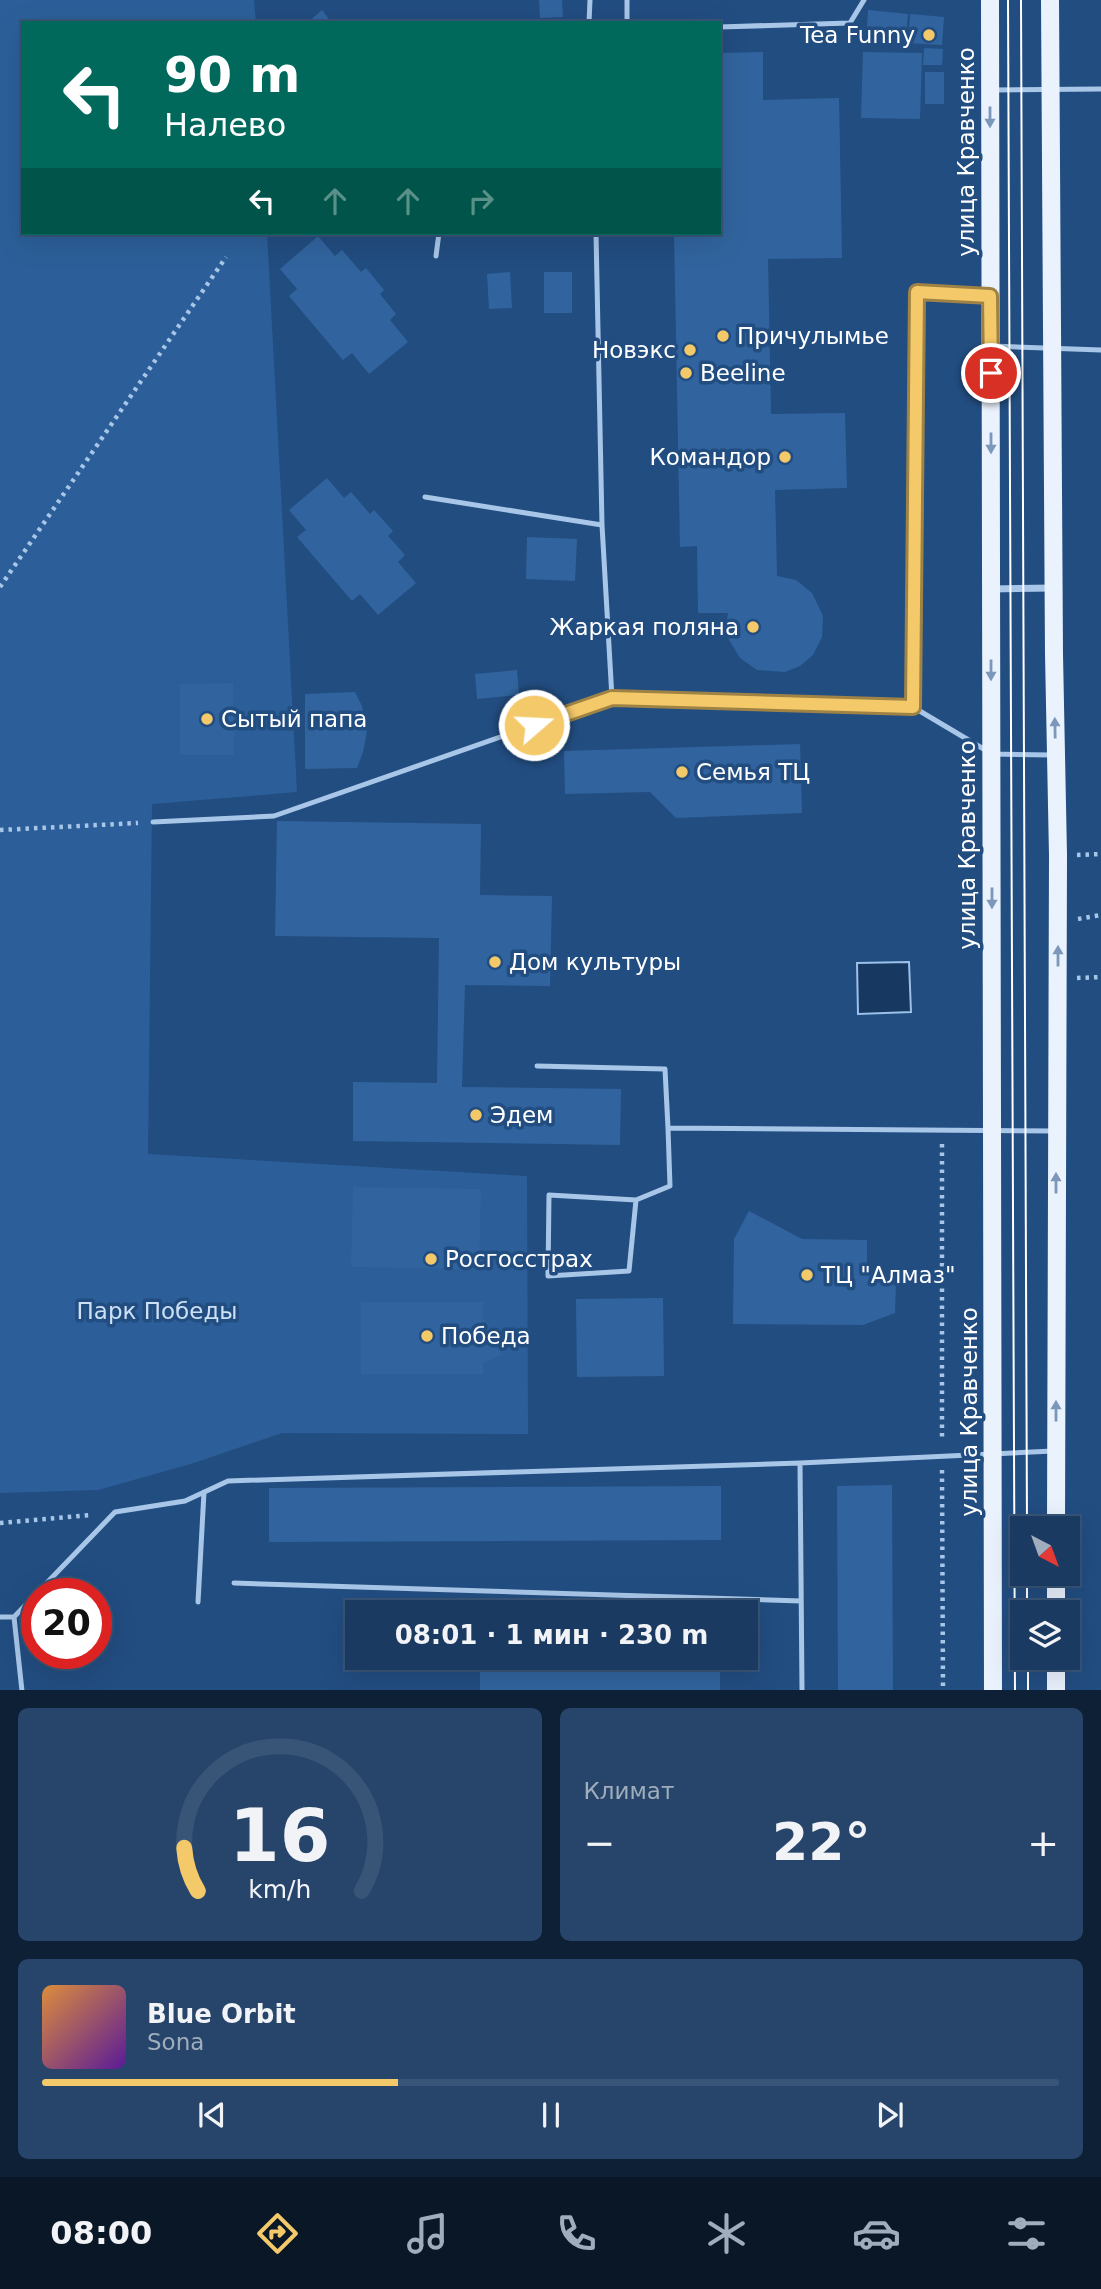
<!DOCTYPE html>
<html lang="ru">
<head>
<meta charset="utf-8">
<style>
  body { margin:0; font-family:"DejaVu Sans",sans-serif; background:#27456a; color:#f1f3f6; height:100vh; display:flex; flex-direction:column; font-size:26px; white-space:nowrap }
  * { box-sizing:border-box; margin:0 }
  p { font-size:23px; color:#9fadbd }
  .icon { flex:none; width:38px; height:38px; fill:none; stroke:currentColor; stroke-width:2; stroke-linecap:round; stroke-linejoin:round }
  .map { position:relative; height:1690px; overflow:hidden }
  .drawer { display:flex; flex-direction:column; gap:18px; padding:18px; background:#0e2035; flex:1 }
  .drawer>* { flex:none }
  .banner { position:absolute; left:21px; top:21px; width:700px; height:214px; border-radius:0px; box-shadow:0 7px 28px #0002,0 0 0 2px #385476; background:#00695c; color:#fff; overflow:hidden }
  .needle { width:46px; rotate:139deg }
  .buttons { position:absolute; left:1010px; top:1516px; display:grid; gap:14px }
  .buttons a { display:grid; place-items:center; width:70px; height:70px; border-radius:0px; background:#1a3a61; box-shadow:0 7px 28px #0002,0 0 0 2px #385476; font-size:35px }
  .speed { position:absolute; left:21px; top:1578px; display:flex; gap:14px; font-size:35px; font-weight:700; text-align:center }
  .speed>* { display:grid; place-content:center; width:91px; height:91px; border-radius:50%; background:#1a3a61; box-shadow:0 7px 28px #0002,0 0 0 2px #385476; line-height:1 }
  .speed .limit { border:10px solid #d22; background:#fff; color:#111 }
  .pin { position:absolute; display:grid; place-items:center; width:60px; height:60px; color:#fff; margin:-30px; border:4px solid #fff; border-radius:50%; box-shadow:0 2px 7px #0007 }
  .me { position:absolute; width:77px; margin:-38px; rotate:71deg; stroke-linejoin:round; filter:drop-shadow(0 0 5px #0008) }
  .turn { display:flex; align-items:center; gap:24px; height:147px; padding:0 28px; font-size:32px }
  .turn .icon { width:91px; height:91px; stroke-width:2.5 }
  .turn b { display:block; font-size:49px; line-height:60px }
  .lanes { display:flex; align-items:center; height:66px; padding:0 28px; background:#0003; justify-content:center; gap:35px; direction:ltr }
  .lanes .off { opacity:.35 }
  .big { font-size:52px; font-weight:600; line-height:1.1 }
  .drawer .widget { flex:1; display:flex; flex-direction:column; justify-content:center; gap:10px; min-width:0; padding:0 24px; border-radius:10px; background:#27456a }
  .drawer .dial { align-items:center; gap:0 }
  .dial svg { height:182px; overflow:visible; fill:none; stroke:#385476; stroke-width:7; stroke-linecap:round; text-anchor:middle }
  .dial text { fill:#f1f3f6; stroke:none }
  .song { display:flex; align-items:center; gap:21px }
  .cover { width:84px; height:84px; border-radius:10px; background:linear-gradient(135deg,hsl(30 70% 55%),hsl(270 70% 35%)) }
  .played { height:7px; border-radius:4px; background:linear-gradient(90deg,#f4c96a 35%,#385476 35%) }
  .keys { display:flex; justify-content:space-around; direction:ltr }
  .heat { display:flex; justify-content:space-between; align-items:center; font-size:38px; direction:ltr }
  .drawer .tiles { flex:1; display:grid; gap:18px; grid-template-columns:1fr 1fr }
  .widget:last-child { grid-column:span 2 }
  .trip { position:absolute; left:345px; top:1600px; width:413px; height:70px; border-radius:0px; background:#1a3a61; box-shadow:0 7px 28px #0002,0 0 0 2px #385476; font-weight:600; line-height:70px; text-align:center }
  .dock { display:flex; height:112px; justify-content:space-around; align-items:center; background:#0a1727; color:#9fadbd }
  .dock .icon { width:49px; height:49px }
  .dock .on { color:#f4c96a }
  .dock b { font-size:32px; color:#f1f3f6 }
  .map>svg:first-child { display:block }
</style>
</head>
<body>
<div class="map">
<svg width="1101" height="1691" viewBox="0 0 1101 1691">
  <rect width="100%" height="100%" fill="#224d81"/>
  <path fill="#2c5f99" d="M 0,0 L 254,0 L 256,23 L 23,23 L 23,233 L 267,233 L 297,792 L 152,804 L 148,1154 L 527,1176 L 528,1434 L 282,1433 L 194,1463 L 98,1490 L 0,1493 Z"/>
  <path fill="#173861" stroke="#9cc1e9" stroke-width="2" d="M 909,962 L 911,1012 L 858,1014 L 857,963 Z"/>
  <path fill="#31649e" d="M 539,0 L 562,0 L 563,17 L 540,18 Z
    M 322,10 L 332,23 L 307,23 Z
    M 868,10 L 908,14 L 905,47 L 866,43 Z
    M 910,14 L 944,17 L 942,45 L 908,43 Z
    M 924,48 L 943,49 L 942,65 L 923,65 Z
    M 763,52 L 763,100 L 839,98 L 842,258 L 768,259 L 771,414 L 845,413 L 847,488 L 775,490 L 777,576 L 796,580 L 812,593 L 823,616 L 822,637 L 813,655 L 800,666 L 785,672 L 757,670 L 740,658 L 729,640 L 726,625 L 728,613 L 698,613 L 697,546 L 680,547 L 674,233 L 719,233 L 719,53 Z
    M 863,52 L 922,53 L 920,119 L 861,118 Z
    M 925,72 L 944,72 L 944,104 L 925,104 Z
    M 318,236 L 335,256 L 342,250 L 361,272 L 366,268 L 384,290 L 380,294 L 396,314 L 390,320 L 408,342 L 369,374 L 352,353 L 343,360 L 289,296 L 297,289 L 280,269 Z
    M 510,272 L 512,308 L 489,309 L 487,274 Z
    M 544,272 L 572,272 L 572,313 L 544,313 Z
    M 327,478 L 344,498 L 351,492 L 370,514 L 374,510 L 393,531 L 388,536 L 405,555 L 398,562 L 416,583 L 378,615 L 360,594 L 352,601 L 297,537 L 306,530 L 289,510 Z
    M 527,537 L 577,539 L 575,581 L 526,579 Z
    M 517,670 L 519,695 L 477,699 L 475,674 Z
    M 233,683 L 234,755 L 180,755 L 180,684 Z
    M 355,692 L 362,706 L 367,731 L 363,752 L 357,768 L 305,769 L 305,694 Z
    M 800,744 L 802,813 L 676,818 L 650,792 L 565,794 L 564,751 Z
    M 277,821 L 481,824 L 480,895 L 552,896 L 550,986 L 465,985 L 462,1087 L 621,1089 L 620,1145 L 353,1141 L 353,1082 L 437,1083 L 439,938 L 275,936 Z
    M 353,1187 L 481,1189 L 479,1269 L 351,1267 Z
    M 749,1211 L 802,1239 L 867,1240 L 867,1268 L 896,1282 L 895,1313 L 863,1325 L 733,1324 L 734,1239 Z
    M 663,1298 L 664,1376 L 577,1377 L 576,1299 Z
    M 361,1302 L 483,1302 L 483,1318 L 502,1355 L 483,1363 L 483,1374 L 361,1374 Z
    M 892,1485 L 893,1691 L 838,1691 L 837,1486 Z
    M 721,1486 L 721,1540 L 269,1542 L 269,1488 Z
    M 720,1666 L 720,1691 L 480,1691 L 480,1668 Z"/>
  <g fill="none" stroke-linecap="round" stroke-linejoin="round">
    <path stroke="#a8c6e8" stroke-width="4.5" stroke-dasharray="3.5 5" stroke-linecap="butt" d="M 0,587 L 226,257
      M 0,830 L 138,823
      M 1077,855 L 1101,854
      M 1078,919 L 1101,915
      M 1077,978 L 1101,977
      M 942,1144 L 942,1440
      M 942,1470 L 943,1691
      M 0,1523 L 90,1515"/>
    <path stroke="#a8c6e8" stroke-width="5" d="M 627,0 L 627,23
      M 589,23 L 590,0
      M 719,27 L 850,23 L 864,0
      M 992,90 L 1101,89
      M 596,233 L 602,525 L 612,698
      M 436,256 L 439,233
      M 992,346 L 1101,350
      M 425,497 L 602,525
      M 913,707 L 917,292 L 987,295
      M 153,822 L 274,816 L 612,698 L 913,707 L 992,754 L 1051,755
      M 537,1066 L 665,1069 L 668,1128 L 1055,1131
      M 636,1200 L 629,1271 L 548,1276 L 549,1195 L 636,1200 L 670,1186 L 668,1128
      M 800,1463 L 802,1691
      M 234,1583 L 801,1601
      M 198,1602 L 204,1492
      M 0,1617 L 14,1617 L 115,1512 L 185,1501 L 228,1481 L 800,1463 L 1053,1451
      M 14,1617 L 22,1691"/>
    <path stroke="#a8c6e8" stroke-width="7" d="M 991,589 L 1053,588"/>
    <path stroke="#eaf2fd" stroke-width="18" d="M 990,0 L 993,1691
      M 1050,0 L 1054,654 L 1058,855 L 1056,1528
      M 1056,1573 L 1056,1612
      M 1056,1657 L 1056,1691"/>
    <path stroke="#fff" stroke-width="2" d="M 1008,0 L 1015,1691
      M 1021,0 L 1027,1528
      M 1027,1573 L 1027,1612
      M 1028,1657 L 1028,1691"/>
  </g>
  <defs><path id="oneway-solid" d="M-6-.8H1V-3.2L6.5 0L1 3.2V.8H-6Z" transform="scale(1.75)"/></defs>
  <g fill="#7c97b9">
    <use href="#oneway-solid" transform="translate(990 117) rotate(90)"/>
    <use href="#oneway-solid" transform="translate(991 443) rotate(90)"/>
    <use href="#oneway-solid" transform="translate(991 670) rotate(90)"/>
    <use href="#oneway-solid" transform="translate(1055 728) rotate(-91)"/>
    <use href="#oneway-solid" transform="translate(992 898) rotate(90)"/>
    <use href="#oneway-solid" transform="translate(1058 956) rotate(-90)"/>
    <use href="#oneway-solid" transform="translate(1056 1183) rotate(-90)"/>
    <use href="#oneway-solid" transform="translate(1056 1411) rotate(-90)"/>
  </g>
  <g fill="none" stroke-linecap="round" stroke-linejoin="round">
    <g stroke="#9f8345" stroke-width="18">
      <path id="route" d="M 534,725 L 612,698 L 913,707 L 917,292 L 990,296 L 991,373"/>
    </g>
    <use href="#route" stroke="#f4c96a" stroke-width="12"/>
  </g>
  <g fill="#f4c96a" stroke="#224d81" stroke-width="2.5">
    <circle cx="929" cy="35" r="7"/>
    <circle cx="723" cy="336" r="7"/>
    <circle cx="690" cy="350" r="7"/>
    <circle cx="686" cy="373" r="7"/>
    <circle cx="785" cy="457" r="7"/>
    <circle cx="753" cy="627" r="7"/>
    <circle cx="207" cy="719" r="7"/>
    <circle cx="682" cy="772" r="7"/>
    <circle cx="495" cy="962" r="7"/>
    <circle cx="476" cy="1115" r="7"/>
    <circle cx="431" cy="1259" r="7"/>
    <circle cx="807" cy="1275" r="7"/>
    <circle cx="427" cy="1336" r="7"/>
  </g>
  <g text-anchor="middle" dominant-baseline="central" stroke-width="7" stroke-linejoin="round" paint-order="stroke">
    <g font-size="23" fill="#fff" stroke="#224d81" text-anchor="start">
      <text x="915" y="35" text-anchor="end">Tea Funny</text>
      <text x="737" y="336">Причулымье</text>
      <text x="676" y="350" text-anchor="end">Новэкс</text>
      <text x="700" y="373">Beeline</text>
      <text x="771" y="457" text-anchor="end">Командор</text>
      <text x="739" y="627" text-anchor="end">Жаркая поляна</text>
      <text x="221" y="719">Сытый папа</text>
      <text x="696" y="772">Семья ТЦ</text>
      <text x="509" y="962">Дом культуры</text>
      <text x="490" y="1115">Эдем</text>
      <text x="445" y="1259">Росгосстрах</text>
      <text x="821" y="1275">ТЦ "Алмаз"</text>
      <text x="441" y="1336">Победа</text>
    </g>
    <g font-size="23" fill="#fff" stroke="#224d81">
      <text transform="translate(966 152) rotate(-90)">улица Кравченко</text>
      <text transform="translate(967 845) rotate(-90)">улица Кравченко</text>
      <text transform="translate(969 1412) rotate(-90)">улица Кравченко</text>
    </g>
    <g font-size="23" fill="#cce0f6" stroke="#224d81">
      <text x="157" y="1311">Парк Победы</text>
    </g>
  </g>
</svg>
<div class="buttons">
<a><svg class="needle" viewBox="-14 -14 28 28"><path d="M0-13l5 13h-10z" fill="#e53935"/><path d="M0 13l5-13h-10z" fill="#9fadbd"/></svg></a>
<a><svg class="icon" aria-label="layers" viewBox="0 0 24 24"><path d="M12 4l9 5-9 5-9-5zM3 14l9 5 9-5"/></svg></a>
</div>
<div class="speed"><div class="limit">20</div></div>
<div class="pin" style="left:991px;top:373px;background:#d93025"><svg class="icon" aria-label="arrive" viewBox="0 0 24 24"><path d="M6 21V4h12l-3 4 3 4H6"/></svg></div>
<svg class="me" style="left:534px;top:725px" viewBox="-20 -20 40 40"><circle r="17" fill="#f4c96a" stroke="#fff" stroke-width="3"/><path d="M0-11L8 9 0 5-8 9z" fill="#fff"/></svg>
<div class="trip">08:01 · 1 мин · 230 m</div>
<div class="banner">
<div class="turn"><svg class="icon" aria-label="left" viewBox="0 0 24 24"><path d="M17 20v-9H6M10 6l-5 5 5 5"/></svg><div><b>90 m</b>Налево</div></div>
<div class="lanes"><svg class="icon" aria-label="left" viewBox="0 0 24 24"><path d="M17 20v-9H6M10 6l-5 5 5 5"/></svg><svg class="icon off" aria-label="ahead" viewBox="0 0 24 24"><path d="M12 20V5M6 11l6-6 6 6"/></svg><svg class="icon off" aria-label="ahead" viewBox="0 0 24 24"><path d="M12 20V5M6 11l6-6 6 6"/></svg><svg class="icon off" aria-label="right" viewBox="0 0 24 24"><path d="M7 20v-9h11M14 6l5 5-5 5"/></svg></div>
</div>
</div>
<section class="drawer">
<div class="tiles">
<div class="widget dial"><svg viewBox="0 0 100 80">
<path d="M14 69A42 42 0 1 1 86 69"/>
<path d="M14 69A42 42 0 0 1 8 50" stroke="#f4c96a"/>
<text x="50" y="56" font-size="32" font-weight="700">16</text>
<text x="50" y="72" font-size="11">km/h</text>
</svg></div>
<div class="widget"><p>Климат</p>
<div class="heat"><a>−</a><b class="big">22°</b><a>+</a></div>
</div>
<div class="widget">
<div class="song"><i class="cover"></i><div><b>Blue Orbit</b><p>Sona</p></div></div>
<div class="played"></div>
<div class="keys"><svg class="icon" aria-label="previous" viewBox="0 0 24 24"><path d="M18 5L8 12l10 7zM5 5v14"/></svg><svg class="icon" aria-label="pause" viewBox="0 0 24 24"><path d="M8 5v14M16 5v14"/></svg><svg class="icon" aria-label="next" viewBox="0 0 24 24"><path d="M6 5l10 7-10 7zM19 5v14"/></svg></div>
</div>
</div>
</section>
<nav class="dock">
<b>08:00</b>
<svg class="icon on" aria-label="directions" viewBox="0 0 24 24"><path d="M12 3l9 9-9 9-9-9zM9 14v-3h6M13 9l2 2-2 2"/></svg>
<svg class="icon" aria-label="music" viewBox="0 0 24 24"><path d="M9 18V5l10-2v13"/><circle cx="6" cy="18" r="3"/><circle cx="16" cy="16" r="3"/></svg>
<svg class="icon" aria-label="phone" viewBox="0 0 24 24"><path d="M5 4h4l2 5-3 2q2 4 5 5l2-3 5 2v4C11 20 4 13 5 4z"/></svg>
<svg class="icon" aria-label="climate" viewBox="0 0 24 24"><path d="M12 3v18M4 7l16 10M4 17L20 7"/></svg>
<svg class="icon" aria-label="car" viewBox="0 0 24 24"><path d="M5 17H2v-5l4-1 3-4h7l3 4 3 1v5h-3M9 17h6M6 11h13"/><circle cx="7" cy="17" r="2"/><circle cx="17" cy="17" r="2"/></svg>
<svg class="icon" aria-label="filters" viewBox="0 0 24 24"><path d="M4 7h16M4 17h16"/><circle cx="9" cy="7" r="2"/><circle cx="15" cy="17" r="2"/></svg>
</nav>
</body>
</html>
